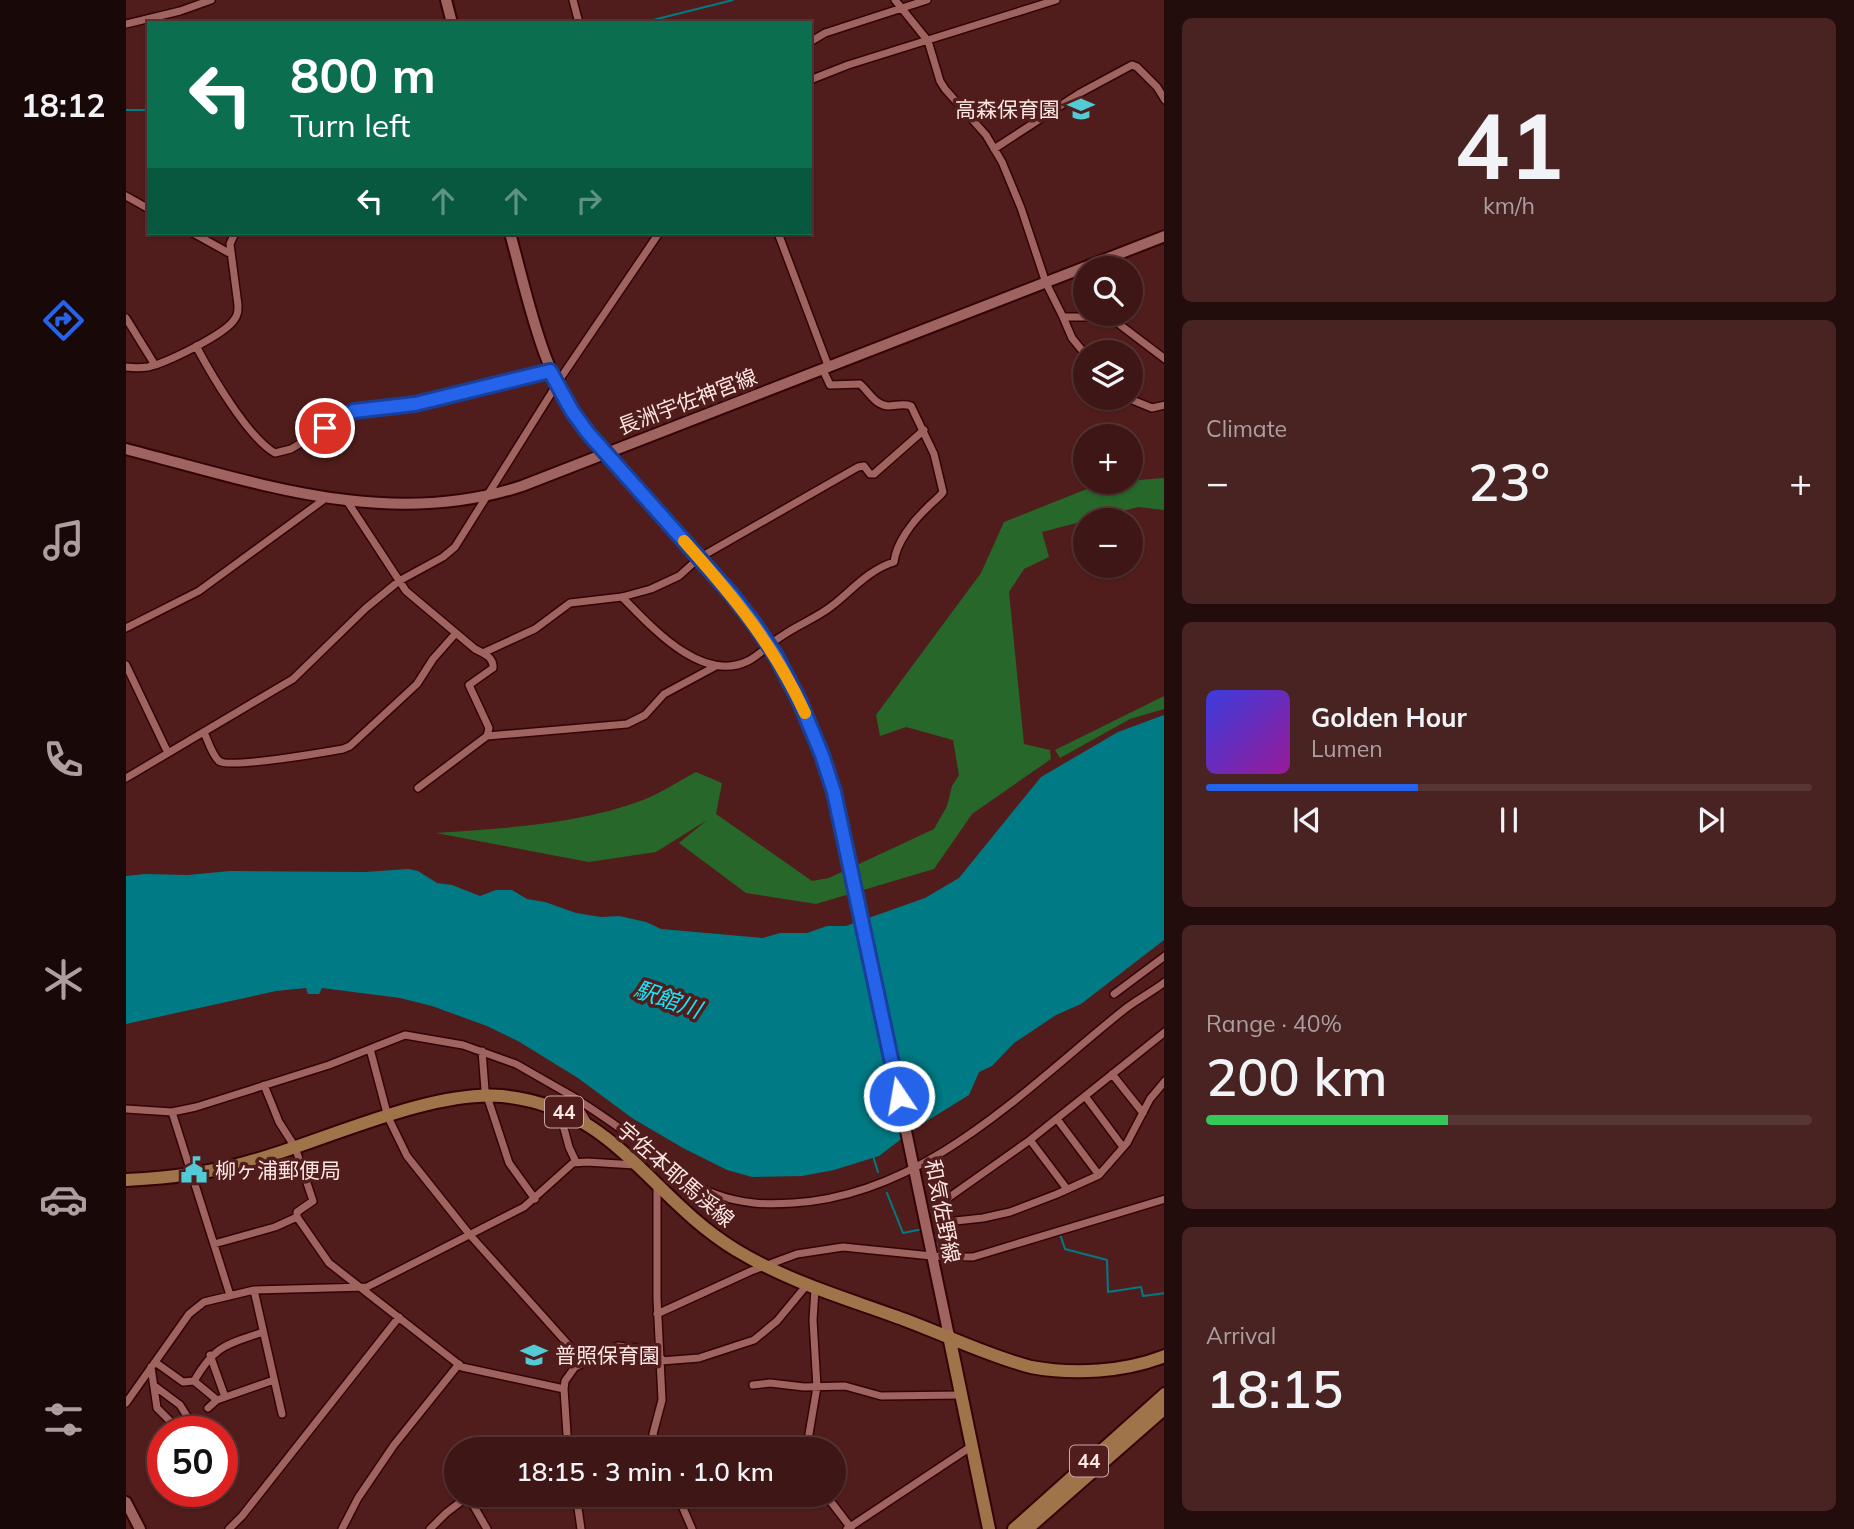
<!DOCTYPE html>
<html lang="en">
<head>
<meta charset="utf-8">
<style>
  body { margin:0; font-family:Mulish,"Noto Sans JP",sans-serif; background:#482322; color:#f1f3f6; height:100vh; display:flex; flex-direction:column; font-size:26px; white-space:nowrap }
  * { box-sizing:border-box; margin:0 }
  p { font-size:23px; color:#ad9fa0 }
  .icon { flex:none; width:38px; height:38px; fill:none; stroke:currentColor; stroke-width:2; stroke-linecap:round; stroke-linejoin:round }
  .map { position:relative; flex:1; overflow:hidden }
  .drawer { display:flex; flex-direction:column; gap:18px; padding:18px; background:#220c0c; width:690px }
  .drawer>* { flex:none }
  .hud { position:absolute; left:21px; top:21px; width:665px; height:214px; border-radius:0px; box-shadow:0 2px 5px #0004,0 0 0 2px #563534; background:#0b6e4f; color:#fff; overflow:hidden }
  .fabs { position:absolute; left:947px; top:256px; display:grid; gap:14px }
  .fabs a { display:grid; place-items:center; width:70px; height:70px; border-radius:50%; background:#3d1615; box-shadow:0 2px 5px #0004,0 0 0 2px #563534; font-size:35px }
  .speed { position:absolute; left:21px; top:1416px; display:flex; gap:14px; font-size:35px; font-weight:700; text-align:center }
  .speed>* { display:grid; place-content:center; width:91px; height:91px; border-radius:50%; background:#3d1615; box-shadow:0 2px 5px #0004,0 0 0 2px #563534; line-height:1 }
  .speed .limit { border:10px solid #d22; background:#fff; color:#111 }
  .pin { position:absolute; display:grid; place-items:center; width:60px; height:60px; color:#fff; margin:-30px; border:4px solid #fff; border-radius:50%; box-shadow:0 2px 7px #0007 }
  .me { position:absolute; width:77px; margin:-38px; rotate:348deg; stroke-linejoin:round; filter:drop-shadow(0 0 5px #0008) }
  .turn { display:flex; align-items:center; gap:24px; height:147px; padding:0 28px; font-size:32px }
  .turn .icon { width:91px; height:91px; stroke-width:2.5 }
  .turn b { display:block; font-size:49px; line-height:60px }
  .lanes { display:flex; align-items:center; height:66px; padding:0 28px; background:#0003; justify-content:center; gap:35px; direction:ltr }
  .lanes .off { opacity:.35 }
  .big { font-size:52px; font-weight:600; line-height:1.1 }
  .drawer .tile { flex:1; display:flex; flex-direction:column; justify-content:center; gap:10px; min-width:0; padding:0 24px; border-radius:10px; background:#482322 }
  .drawer .dial { align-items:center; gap:0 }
  .dial b { font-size:91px; line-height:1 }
  .song { display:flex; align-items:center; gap:21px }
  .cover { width:84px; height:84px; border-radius:10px; background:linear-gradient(135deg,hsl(240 70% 55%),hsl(300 70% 35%)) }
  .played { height:7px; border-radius:4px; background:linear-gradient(90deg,#2563eb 35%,#563534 35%) }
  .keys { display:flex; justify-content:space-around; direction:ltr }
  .heat { display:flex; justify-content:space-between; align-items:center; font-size:38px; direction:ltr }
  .charge { height:10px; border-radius:5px; background:linear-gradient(90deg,#34c759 40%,#563534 0) }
  .trip { position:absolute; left:318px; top:1437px; width:402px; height:70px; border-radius:35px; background:#3d1615; box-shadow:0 2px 5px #0004,0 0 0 2px #563534; font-weight:600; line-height:70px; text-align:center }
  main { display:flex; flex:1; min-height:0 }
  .dock { display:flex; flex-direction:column; width:126px; justify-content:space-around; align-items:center; background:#180908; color:#ad9fa0 }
  .dock .icon { width:49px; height:49px }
  .dock .active { color:#2563eb }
  .dock b { font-size:32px; color:#f1f3f6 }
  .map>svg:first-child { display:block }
</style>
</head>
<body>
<main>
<nav class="dock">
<b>18:12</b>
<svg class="icon active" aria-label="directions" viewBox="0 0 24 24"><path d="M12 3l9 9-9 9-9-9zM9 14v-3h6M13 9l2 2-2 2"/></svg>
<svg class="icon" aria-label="music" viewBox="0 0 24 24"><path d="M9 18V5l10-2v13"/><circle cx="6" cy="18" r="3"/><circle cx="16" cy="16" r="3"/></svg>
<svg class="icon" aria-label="phone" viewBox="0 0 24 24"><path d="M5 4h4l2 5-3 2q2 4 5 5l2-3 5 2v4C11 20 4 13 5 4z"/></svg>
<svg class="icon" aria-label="climate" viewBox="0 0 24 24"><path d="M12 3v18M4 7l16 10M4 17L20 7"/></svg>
<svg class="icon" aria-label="car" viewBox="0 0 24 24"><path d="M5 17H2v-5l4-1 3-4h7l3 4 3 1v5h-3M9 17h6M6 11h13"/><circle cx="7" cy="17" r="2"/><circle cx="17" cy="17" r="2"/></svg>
<svg class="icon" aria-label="filters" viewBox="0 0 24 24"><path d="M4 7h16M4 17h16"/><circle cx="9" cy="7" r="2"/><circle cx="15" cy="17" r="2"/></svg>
</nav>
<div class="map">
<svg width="1039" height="1529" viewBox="0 0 1039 1529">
  <rect width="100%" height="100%" fill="#511d1c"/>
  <path fill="#27672a" d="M 1038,478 L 1038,510 L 1012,507 L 916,532 L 923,557 L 898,569 L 883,592 L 898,744 L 924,750 L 925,759 L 846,814 L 808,869 L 690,904 L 620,893 L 553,843 L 581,820 L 530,852 L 463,862 L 310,833 C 380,828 450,825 517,800 C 535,793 553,781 570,772 L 596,783 L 590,814 L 686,881 L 703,878 L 808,829 L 821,806 L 826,786 L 833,775 L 827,740 L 780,727 L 754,736 L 750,715 L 855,573 L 878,522 L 976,483 Z
    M 1038,696 L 1038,709 L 1004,719 L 934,758 L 929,750 Z"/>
  <path fill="#007b85" d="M 1038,715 L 1038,940 L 955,1004 L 930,1015 L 888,1043 L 866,1066 L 853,1072 L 843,1095 L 791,1127 L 753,1156 L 708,1170 L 676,1176 L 626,1177 L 601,1170 L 557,1148 L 506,1118 L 452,1078 L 392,1041 L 361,1026 L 306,1006 L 274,998 L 196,988 L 193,994 L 182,994 L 180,988 L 150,991 L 0,1024 L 0,876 L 19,874 L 62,875 L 104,871 L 239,872 L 282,869 L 292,871 L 311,883 L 326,885 L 354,896 L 370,890 L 386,890 L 401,899 L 419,902 L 450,913 L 475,917 L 493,916 L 520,922 L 535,929 L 637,938 L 654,933 L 681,933 L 701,926 L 720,926 L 799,898 L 833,878 L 915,777 L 992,732 Z"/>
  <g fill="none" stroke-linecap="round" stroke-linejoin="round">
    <path stroke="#007b85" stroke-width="2" d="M 515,23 L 607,0
      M 0,110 L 23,110
      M 747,1156 L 752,1172
      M 761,1193 L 777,1233 L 797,1229
      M 934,1234 L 939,1249 L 981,1260 L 982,1292 L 1015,1287 L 1017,1296 L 1039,1293
      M 807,1238 L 817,1254
      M 820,1259 L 829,1262 L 845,1260"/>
    <g stroke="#340305" stroke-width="10">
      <path id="street" d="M 447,0 L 453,23
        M 769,0 L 802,41 L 814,81 L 819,89 L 860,135 L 876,162 L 895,208 L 920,283 L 937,317 L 967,317 L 989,321 L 1039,359
        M 0,24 L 54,11 L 85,0
        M 684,42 L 699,33 L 801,0
        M 684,80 L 722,65 L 930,0
        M 868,149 L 954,93 L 1006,65 L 1011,67 L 1031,87 L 1039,100
        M 0,196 L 23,209
        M 67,233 L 105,254
        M 652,233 L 703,368
        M 937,317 L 946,338 L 959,354
        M 0,318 L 29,365
        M 70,346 C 85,374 122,438 149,453 L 165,449 L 228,411 L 289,404 L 423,371
        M 0,367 C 8,368 14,368 22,367 C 40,363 98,335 108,320 C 112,315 112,311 112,305 L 104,244 L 109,233
        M 999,397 L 1026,408 L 1039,405
        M 221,501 L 280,591 L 349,649 C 357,653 368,657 367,668 L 343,685 L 363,728 L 361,736 L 292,788
        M 496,597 C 524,625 575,684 622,661 C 634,655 644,643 656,636 C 673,624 691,618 707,605 C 726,590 744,569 768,562 C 770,543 787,521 801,508 C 806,502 813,498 817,492 L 808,454 L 785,406 C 777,403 770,406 762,406 C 749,405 743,392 734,384 L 704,385 L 697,370
        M 0,628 L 73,591 L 200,498
        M 359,652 L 409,629 L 444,603 L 496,597 L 525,589 L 553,576 L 573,558 L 732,467 L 738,466 L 744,474 L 748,474 L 798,430
        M 0,665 L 42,753
        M 78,732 C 82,741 86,755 93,761 C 102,769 200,752 217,749 L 224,746 L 291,684 L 307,659 L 330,633
        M 361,736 L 501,724 L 519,715 L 538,694 L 590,666
        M 0,778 L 167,679 L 240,608 L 273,581 L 317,557 L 329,547 L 436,376 L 533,233
        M 988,994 L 1039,956
        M 244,1049 L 262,1117 L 281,1156 L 344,1235 L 457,1361
        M 356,1051 L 359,1090 L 383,1163 L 409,1199
        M 986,1074 L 1017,1113
        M 138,1085 L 153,1122 L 169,1147 L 187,1201 L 171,1212 L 171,1217 L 203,1263 L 336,1367 L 438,1389
        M 446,1096 C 471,1112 496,1129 519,1147 C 542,1164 562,1184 589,1194 C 616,1204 640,1205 667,1203 C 801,1195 901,1087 999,1009 C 1012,999 1026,992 1039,982
        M 959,1096 L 997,1147
        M 0,1109 L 46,1112 L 70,1107 L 203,1065 L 279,1035 L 337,1045 L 390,1064 L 446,1096 L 462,1123
        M 433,1110 L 443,1147 L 450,1162
        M 46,1112 L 104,1295
        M 931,1119 L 973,1175
        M 904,1140 L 941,1189
        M 531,1185 L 531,1298 L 536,1400 L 527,1434 L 532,1449
        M 820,1222 L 857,1218 L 884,1212 L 931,1194 L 973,1175 L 1001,1143 L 1024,1099 L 1039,1081
        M 88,1244 L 149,1227 L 171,1217
        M 827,1258 L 815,1203 L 904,1140 L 1039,1032
        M 128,1290 L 156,1414
        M 531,1314 L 625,1271 L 671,1254 L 717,1247 L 806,1256 L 847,1257 L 1039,1199
        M 84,1355 L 99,1397
        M 535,1361 L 573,1358 L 628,1340 L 651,1321 L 680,1286
        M 29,1362 L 57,1382 L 68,1381
        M 25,1367 L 31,1408 L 50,1427 L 64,1421 L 54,1405 L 30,1387
        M 627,1385 L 644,1383 L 678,1387 L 719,1386 L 755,1396 L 835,1395
        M 91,1400 L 68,1381 C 89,1345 100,1345 137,1332
        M 0,1403 L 63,1314 L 78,1302 L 128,1290 L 241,1287 L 398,1207 L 447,1163 L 461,1162 L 509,1165
        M 82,1408 L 91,1400 L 148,1380
        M 442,1449 L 438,1389 L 439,1381 L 449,1367 L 492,1346 L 511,1348 L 535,1358
        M 683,1449 L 683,1434 L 691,1387 L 687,1320 L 689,1289
        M 450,1494 L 455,1529
        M 551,1494 L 566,1529
        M 699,1494 L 725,1528
        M 342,1496 L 361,1529
        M 103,1529 L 116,1516 L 273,1317
        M 216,1529 L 232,1498 L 268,1445 L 333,1364
        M 304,1529 L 320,1513 L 345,1494
        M 721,1529 L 846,1446"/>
    </g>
    <g stroke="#340305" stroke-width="14">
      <path id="secondary" d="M 320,0 L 326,23
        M 384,233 C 403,302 416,376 462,433 L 606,595 L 642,645 L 667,687 L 689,736 L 703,775 L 715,821 L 823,1336
        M 0,449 C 132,483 261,530 396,486 L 1039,236
        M 0,1502 L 14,1529"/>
    </g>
    <g stroke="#340305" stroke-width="16">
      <path id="primary" d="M 0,1180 C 46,1178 92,1172 136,1158 C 204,1138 306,1090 376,1096 C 489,1107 523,1197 610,1250 C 661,1281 716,1297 771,1317 C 816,1333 859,1355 905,1367 C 948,1375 998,1372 1039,1356
        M 823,1336 L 863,1529
        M 888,1529 L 1039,1394
        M 901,1529 L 1039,1408"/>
    </g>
    <use href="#street" stroke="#a06460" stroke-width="7"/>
    <use href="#secondary" stroke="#a06460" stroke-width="10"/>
    <use href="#primary" stroke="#9f744b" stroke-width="12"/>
  </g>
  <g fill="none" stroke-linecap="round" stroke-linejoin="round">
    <g stroke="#184099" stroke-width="18">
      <path id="route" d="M 199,428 L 228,411 L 289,404 L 424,371 L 446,411 L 462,433 L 606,595 L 627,622 L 650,656 L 674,702 L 696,755 L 708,792 L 773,1096"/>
    </g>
    <use href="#route" stroke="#2563eb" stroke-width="12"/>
    <path stroke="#f59e0b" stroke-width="12" d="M 558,541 C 608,597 647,644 679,713"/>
  </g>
  <defs>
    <g id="school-bare" transform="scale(2.1)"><path d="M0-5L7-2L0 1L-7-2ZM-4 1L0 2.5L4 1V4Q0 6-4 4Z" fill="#52cbd7" stroke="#511d1c" stroke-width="2.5" paint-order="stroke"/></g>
    <g id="civic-bare" transform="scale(2.1)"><path d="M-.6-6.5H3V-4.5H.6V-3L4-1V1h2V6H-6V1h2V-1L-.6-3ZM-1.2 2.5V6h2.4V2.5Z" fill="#52cbd7" stroke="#511d1c" stroke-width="2.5" paint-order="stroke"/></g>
  </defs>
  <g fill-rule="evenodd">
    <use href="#school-bare" x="955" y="109"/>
    <use href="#civic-bare" x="68" y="1170"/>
    <use href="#school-bare" x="408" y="1355"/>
  </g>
  <g text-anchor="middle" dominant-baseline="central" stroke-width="7" stroke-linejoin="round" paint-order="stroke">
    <g fill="#511d1c" stroke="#c8aaa8" stroke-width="2">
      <rect x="419" y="1096.5" width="38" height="31" rx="5"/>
      <rect x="944" y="1445.5" width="38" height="31" rx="5"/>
    </g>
    <g font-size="19" font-weight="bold" fill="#fbe6e4">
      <text x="438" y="1112">44</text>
      <text x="963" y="1461">44</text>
    </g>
    <g font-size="21" fill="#fbe6e4" stroke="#511d1c" text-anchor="start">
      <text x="934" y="109" text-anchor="end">高森保育園</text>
      <text x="89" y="1170">柳ヶ浦郵便局</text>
      <text x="429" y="1355">普照保育園</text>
    </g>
    <g font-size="21" fill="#fbe6e4" stroke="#511d1c">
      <text transform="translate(561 401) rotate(-21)">長洲宇佐神宮線</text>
      <text transform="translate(550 1174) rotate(41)">宇佐本耶馬渓線</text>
      <text transform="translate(817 1211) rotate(79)">和気佐野線</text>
    </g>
    <g font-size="23" font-style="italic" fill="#13e9fa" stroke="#511d1c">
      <text transform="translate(542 999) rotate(19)">駅館川</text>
    </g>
  </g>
</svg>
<div class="fabs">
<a><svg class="icon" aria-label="search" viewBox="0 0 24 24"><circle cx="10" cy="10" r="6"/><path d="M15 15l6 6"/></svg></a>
<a><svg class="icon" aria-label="layers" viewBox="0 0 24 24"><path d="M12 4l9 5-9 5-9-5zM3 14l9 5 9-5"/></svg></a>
<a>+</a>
<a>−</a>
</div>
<div class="speed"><div class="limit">50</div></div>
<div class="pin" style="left:199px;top:428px;background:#d93025"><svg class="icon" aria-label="arrive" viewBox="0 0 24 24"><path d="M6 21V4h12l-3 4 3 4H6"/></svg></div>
<svg class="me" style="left:773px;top:1096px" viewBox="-20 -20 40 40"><circle r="17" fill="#2563eb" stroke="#fff" stroke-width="3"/><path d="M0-11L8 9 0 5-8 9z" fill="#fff"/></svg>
<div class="trip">18:15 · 3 min · 1.0 km</div>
<div class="hud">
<div class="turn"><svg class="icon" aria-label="left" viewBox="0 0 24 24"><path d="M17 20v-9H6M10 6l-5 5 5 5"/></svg><div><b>800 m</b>Turn left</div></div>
<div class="lanes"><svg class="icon" aria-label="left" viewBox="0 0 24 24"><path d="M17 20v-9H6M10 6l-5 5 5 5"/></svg><svg class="icon off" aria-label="ahead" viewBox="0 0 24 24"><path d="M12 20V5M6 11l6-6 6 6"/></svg><svg class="icon off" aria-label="ahead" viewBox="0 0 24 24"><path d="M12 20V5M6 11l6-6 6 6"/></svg><svg class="icon off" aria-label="right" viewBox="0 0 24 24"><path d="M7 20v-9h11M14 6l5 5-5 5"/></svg></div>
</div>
</div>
<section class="drawer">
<div class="tile dial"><b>41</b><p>km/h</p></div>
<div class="tile"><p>Climate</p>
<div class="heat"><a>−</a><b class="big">23°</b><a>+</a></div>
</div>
<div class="tile">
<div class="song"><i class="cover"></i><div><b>Golden Hour</b><p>Lumen</p></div></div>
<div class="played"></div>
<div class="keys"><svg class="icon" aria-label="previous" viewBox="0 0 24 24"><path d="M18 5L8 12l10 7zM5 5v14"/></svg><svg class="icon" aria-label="pause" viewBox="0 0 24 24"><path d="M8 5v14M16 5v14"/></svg><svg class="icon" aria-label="next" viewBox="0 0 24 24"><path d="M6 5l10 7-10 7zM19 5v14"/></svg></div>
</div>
<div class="tile"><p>Range · 40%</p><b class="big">200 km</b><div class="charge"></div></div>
<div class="tile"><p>Arrival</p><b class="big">18:15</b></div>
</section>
</main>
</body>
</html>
